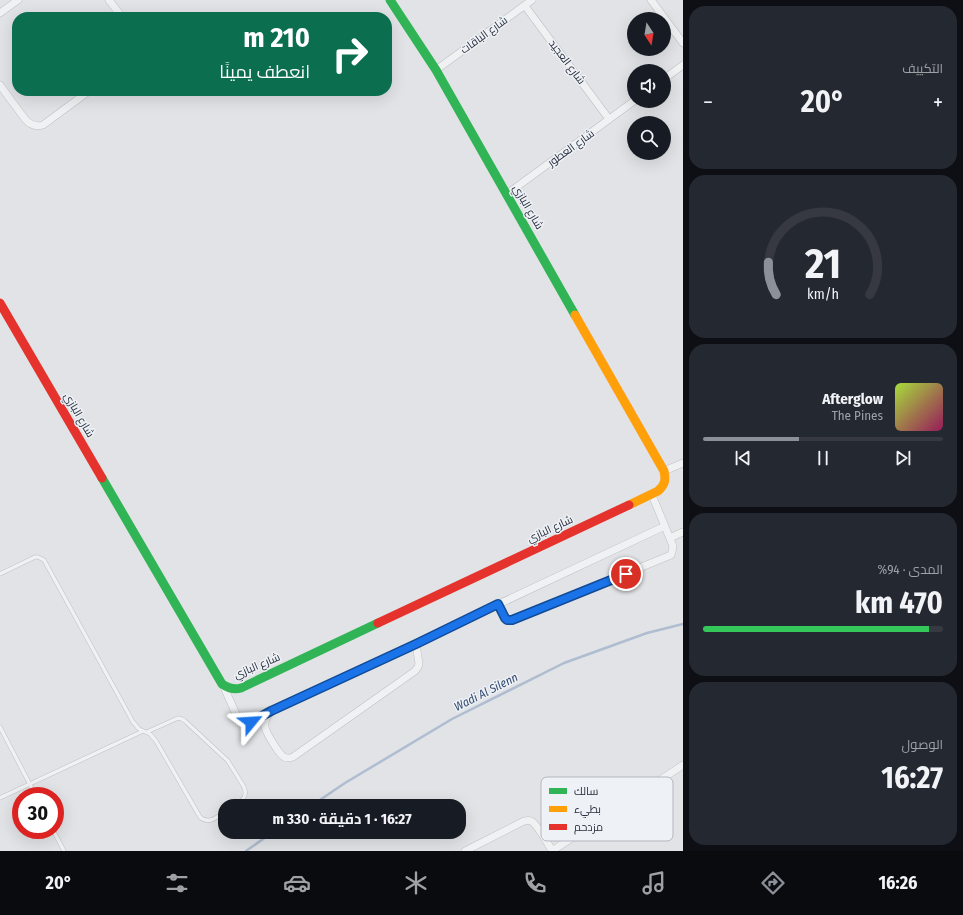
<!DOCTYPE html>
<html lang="ar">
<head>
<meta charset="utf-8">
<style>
  body { margin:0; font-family:"Fira Sans Condensed",Cairo,sans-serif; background:#242831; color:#f1f3f6; direction:rtl; height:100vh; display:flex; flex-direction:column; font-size:15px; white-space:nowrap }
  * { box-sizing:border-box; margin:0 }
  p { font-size:13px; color:#9ea1a6 }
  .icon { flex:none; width:22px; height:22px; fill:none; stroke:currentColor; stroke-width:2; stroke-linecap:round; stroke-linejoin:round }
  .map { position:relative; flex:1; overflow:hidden; direction:ltr }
  .sheet { display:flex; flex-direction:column; gap:6px; padding:6px; background:#0d0f14; width:280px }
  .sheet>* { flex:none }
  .hud { position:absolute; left:12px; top:12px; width:380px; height:84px; border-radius:16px; box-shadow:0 4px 16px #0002; direction:rtl; background:#0b6e4f; color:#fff; overflow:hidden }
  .needle { width:26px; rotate:168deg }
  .fabs { position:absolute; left:627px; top:12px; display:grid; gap:8px }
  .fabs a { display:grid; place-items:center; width:44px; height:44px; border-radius:50%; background:#171b24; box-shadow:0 4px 16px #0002; font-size:20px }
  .speed { position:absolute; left:12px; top:787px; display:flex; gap:8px; font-size:20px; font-weight:700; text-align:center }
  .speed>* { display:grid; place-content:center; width:52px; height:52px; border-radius:50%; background:#171b24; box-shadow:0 4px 16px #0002; line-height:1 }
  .speed .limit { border:6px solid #d22; background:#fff; color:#111 }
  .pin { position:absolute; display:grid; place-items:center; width:34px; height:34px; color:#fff; margin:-17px; border:2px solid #fff; border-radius:50%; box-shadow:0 1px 4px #0007 }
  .me { position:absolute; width:44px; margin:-22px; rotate:63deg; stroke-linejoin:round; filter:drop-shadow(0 0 3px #0008) }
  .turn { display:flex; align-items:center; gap:14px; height:84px; padding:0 16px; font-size:18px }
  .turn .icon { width:52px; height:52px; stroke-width:2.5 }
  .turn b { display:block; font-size:28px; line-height:34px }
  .big { font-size:30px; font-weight:700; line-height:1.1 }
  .sheet .card { flex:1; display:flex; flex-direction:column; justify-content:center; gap:6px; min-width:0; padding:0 14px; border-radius:16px; background:#242831 }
  .sheet .dial { align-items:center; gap:0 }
  .dial svg { height:104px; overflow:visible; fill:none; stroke:#363941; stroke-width:7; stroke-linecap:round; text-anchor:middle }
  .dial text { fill:#f1f3f6; stroke:none }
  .song { display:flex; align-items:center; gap:12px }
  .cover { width:48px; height:48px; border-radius:6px; background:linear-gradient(135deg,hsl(80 70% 55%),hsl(330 70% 35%)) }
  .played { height:4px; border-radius:2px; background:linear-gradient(90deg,#8c9099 40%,#363941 40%) }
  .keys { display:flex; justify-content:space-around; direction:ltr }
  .heat { display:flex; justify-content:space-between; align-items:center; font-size:22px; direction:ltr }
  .charge { height:6px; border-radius:3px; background:linear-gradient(90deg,#34c759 94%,#363941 0) }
  .trip { position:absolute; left:218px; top:799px; width:248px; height:40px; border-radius:16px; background:#171b24; box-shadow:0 4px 16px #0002; font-weight:700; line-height:40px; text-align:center; direction:rtl }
  .tabs { display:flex; height:64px; justify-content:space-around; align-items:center; background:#090b0e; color:#9ea1a6 }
  .tabs .icon { width:28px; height:28px }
  .tabs .current { color:#8c9099 }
  .tabs b { font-size:18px; color:#f1f3f6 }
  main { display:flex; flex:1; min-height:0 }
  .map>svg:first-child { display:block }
</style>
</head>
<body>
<main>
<section class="sheet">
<div class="card"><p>التكييف</p>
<div class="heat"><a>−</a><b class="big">20°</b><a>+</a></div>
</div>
<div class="card dial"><svg viewBox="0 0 100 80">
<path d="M14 69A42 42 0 1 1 86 69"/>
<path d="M14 69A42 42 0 0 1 8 44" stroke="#8c9099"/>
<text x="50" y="56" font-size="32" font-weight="700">21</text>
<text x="50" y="72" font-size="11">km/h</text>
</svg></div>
<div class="card">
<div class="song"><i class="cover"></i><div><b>Afterglow</b><p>The Pines</p></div></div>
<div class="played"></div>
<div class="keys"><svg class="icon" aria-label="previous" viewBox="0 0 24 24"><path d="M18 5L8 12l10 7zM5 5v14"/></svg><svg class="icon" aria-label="pause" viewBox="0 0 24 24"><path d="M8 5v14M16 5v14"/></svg><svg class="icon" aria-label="next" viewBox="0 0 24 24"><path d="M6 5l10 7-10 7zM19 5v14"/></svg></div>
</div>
<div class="card"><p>المدى · 94%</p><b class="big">470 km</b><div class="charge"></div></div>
<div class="card"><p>الوصول</p><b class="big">16:27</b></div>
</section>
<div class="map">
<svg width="683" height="851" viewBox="0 0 683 851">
  <rect width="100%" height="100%" fill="#e1e3e6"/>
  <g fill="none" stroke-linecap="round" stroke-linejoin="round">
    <path stroke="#afbdd0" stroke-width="2.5" d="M 311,806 L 345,783 L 452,719 L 564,663 L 647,633 L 683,624
      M 246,851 L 273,832"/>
    <g stroke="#bec0c3" stroke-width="4.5">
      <path id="lane" d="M 0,574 L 35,557 L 38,557 L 44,560 L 133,722 L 139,729 L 150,734 L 156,741 L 200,817 C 209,825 217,817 225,812
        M 0,727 L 36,796
        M 147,732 L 178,718 L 182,719 L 185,721 L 228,761 L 244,787 C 248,797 242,801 234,806
        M 0,798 L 143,731
        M 53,830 L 64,851"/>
    </g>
    <g stroke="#bec0c3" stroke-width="8">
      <path id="street" d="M 109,0 L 122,17
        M 651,0 L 683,43
        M 525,6 L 609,119
        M 0,13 L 18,0
        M 436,70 L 532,0
        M 664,79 L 683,65
        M 0,85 L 25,119 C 30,125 36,127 43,125 L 89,91
        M 507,194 L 634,101
        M 664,471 L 683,463
        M 670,538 L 683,532
        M 498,604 L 505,618 L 507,620 L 512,620 L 671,555 L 672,552 L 673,546 L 652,495
        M 223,685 L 236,714 L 239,719 L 245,722 L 251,721 L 271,711 C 402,650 533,587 665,526
        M 270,712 C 266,717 264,721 265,727 C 266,733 279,754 284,757 C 287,759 290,758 293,757 L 415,671 L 418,667 L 419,664 L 416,644
        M 465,851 L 524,821 C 527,821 528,820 531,821 C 536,823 549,845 552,851
        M 552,851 L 683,765"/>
    </g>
    <use href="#lane" stroke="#f0f1f2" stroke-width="3.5"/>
    <use href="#street" stroke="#f0f1f2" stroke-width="7"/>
    <path stroke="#30b455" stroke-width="9" d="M 390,0 L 436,70 L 575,315
      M 102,478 L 222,684 C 228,688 234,690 241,688 L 378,623"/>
    <path stroke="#ff9f0a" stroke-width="9" d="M 575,315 L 664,471 C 666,480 665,485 658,491 L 629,505"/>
    <path stroke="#e5322d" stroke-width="9" d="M 0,303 L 102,478
      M 378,623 L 629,505"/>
  </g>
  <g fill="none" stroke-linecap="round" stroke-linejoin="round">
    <g stroke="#114b97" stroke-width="10">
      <path id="route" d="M 251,722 L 271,711 L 416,644 L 498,604 L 505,618 L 507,620 L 512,620 L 626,574"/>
    </g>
    <use href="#route" stroke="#1a73e8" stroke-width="7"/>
  </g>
  <g text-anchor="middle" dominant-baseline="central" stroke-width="3" stroke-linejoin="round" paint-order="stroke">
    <g font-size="11" fill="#282f3e" stroke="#eef1f5">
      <text transform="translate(484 35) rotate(-36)">شارع الباقات</text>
      <text transform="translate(567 62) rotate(53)">شارع العجيد</text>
      <text transform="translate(571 148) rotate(-36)">شارع العطور</text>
      <text transform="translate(528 207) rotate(60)">شارع البازي</text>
      <text transform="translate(79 415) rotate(60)">شارع البازي</text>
      <text transform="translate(550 529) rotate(-25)">شارع البازي</text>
      <text transform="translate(257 666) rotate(-23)">شارع البازي</text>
    </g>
    <g font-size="12" font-style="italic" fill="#344b71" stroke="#eef1f5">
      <text transform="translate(486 692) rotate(-27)">Wadi Al Silenn</text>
    </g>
  </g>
  <rect x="541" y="777" width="132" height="64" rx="6" fill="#eef1f5" stroke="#b3b7be" stroke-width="1"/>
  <rect x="549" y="788" width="18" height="6" fill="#30b455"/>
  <rect x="549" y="806" width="18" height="6" fill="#ff9f0a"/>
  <rect x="549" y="824" width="18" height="6" fill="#e5322d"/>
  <g font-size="11" fill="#282f3e">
    <text x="574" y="795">سالك</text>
    <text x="574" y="813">بطيء</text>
    <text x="574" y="831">مزدحم</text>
  </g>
</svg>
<div class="fabs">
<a><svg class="needle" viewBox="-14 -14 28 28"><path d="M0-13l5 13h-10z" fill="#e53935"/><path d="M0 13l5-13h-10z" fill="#9ea1a6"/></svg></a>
<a><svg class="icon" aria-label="sound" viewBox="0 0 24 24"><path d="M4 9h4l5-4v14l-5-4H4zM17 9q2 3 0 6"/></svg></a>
<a><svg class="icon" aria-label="search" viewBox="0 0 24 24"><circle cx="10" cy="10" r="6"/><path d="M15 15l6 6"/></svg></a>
</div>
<div class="speed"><div class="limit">30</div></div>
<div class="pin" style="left:626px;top:574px;background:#d93025"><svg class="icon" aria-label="arrive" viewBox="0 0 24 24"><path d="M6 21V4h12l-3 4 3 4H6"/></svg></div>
<svg class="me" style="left:251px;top:722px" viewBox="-20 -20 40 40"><path d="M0-17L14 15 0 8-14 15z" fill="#1a73e8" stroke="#fff" stroke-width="4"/></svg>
<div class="trip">16:27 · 1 دقيقة · 330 m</div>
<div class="hud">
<div class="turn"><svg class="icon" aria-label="right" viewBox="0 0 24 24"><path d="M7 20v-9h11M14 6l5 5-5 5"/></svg><div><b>210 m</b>انعطف يمينًا</div></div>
</div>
</div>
</main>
<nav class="tabs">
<b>16:26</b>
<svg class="icon current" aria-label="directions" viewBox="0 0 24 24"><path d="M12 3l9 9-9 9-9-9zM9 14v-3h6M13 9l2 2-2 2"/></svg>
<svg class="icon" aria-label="music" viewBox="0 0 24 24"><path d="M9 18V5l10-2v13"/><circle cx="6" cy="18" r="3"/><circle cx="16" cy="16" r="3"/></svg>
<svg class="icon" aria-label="phone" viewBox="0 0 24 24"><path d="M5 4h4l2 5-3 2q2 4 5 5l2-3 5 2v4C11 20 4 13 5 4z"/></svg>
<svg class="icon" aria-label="climate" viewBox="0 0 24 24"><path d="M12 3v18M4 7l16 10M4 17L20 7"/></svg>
<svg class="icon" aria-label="car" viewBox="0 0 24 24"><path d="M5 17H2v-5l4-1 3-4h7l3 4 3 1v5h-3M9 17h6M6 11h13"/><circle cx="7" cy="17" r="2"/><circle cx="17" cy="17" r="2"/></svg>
<svg class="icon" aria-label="filters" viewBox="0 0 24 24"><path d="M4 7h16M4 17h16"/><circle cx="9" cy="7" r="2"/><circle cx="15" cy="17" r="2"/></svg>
<b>20°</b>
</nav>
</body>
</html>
